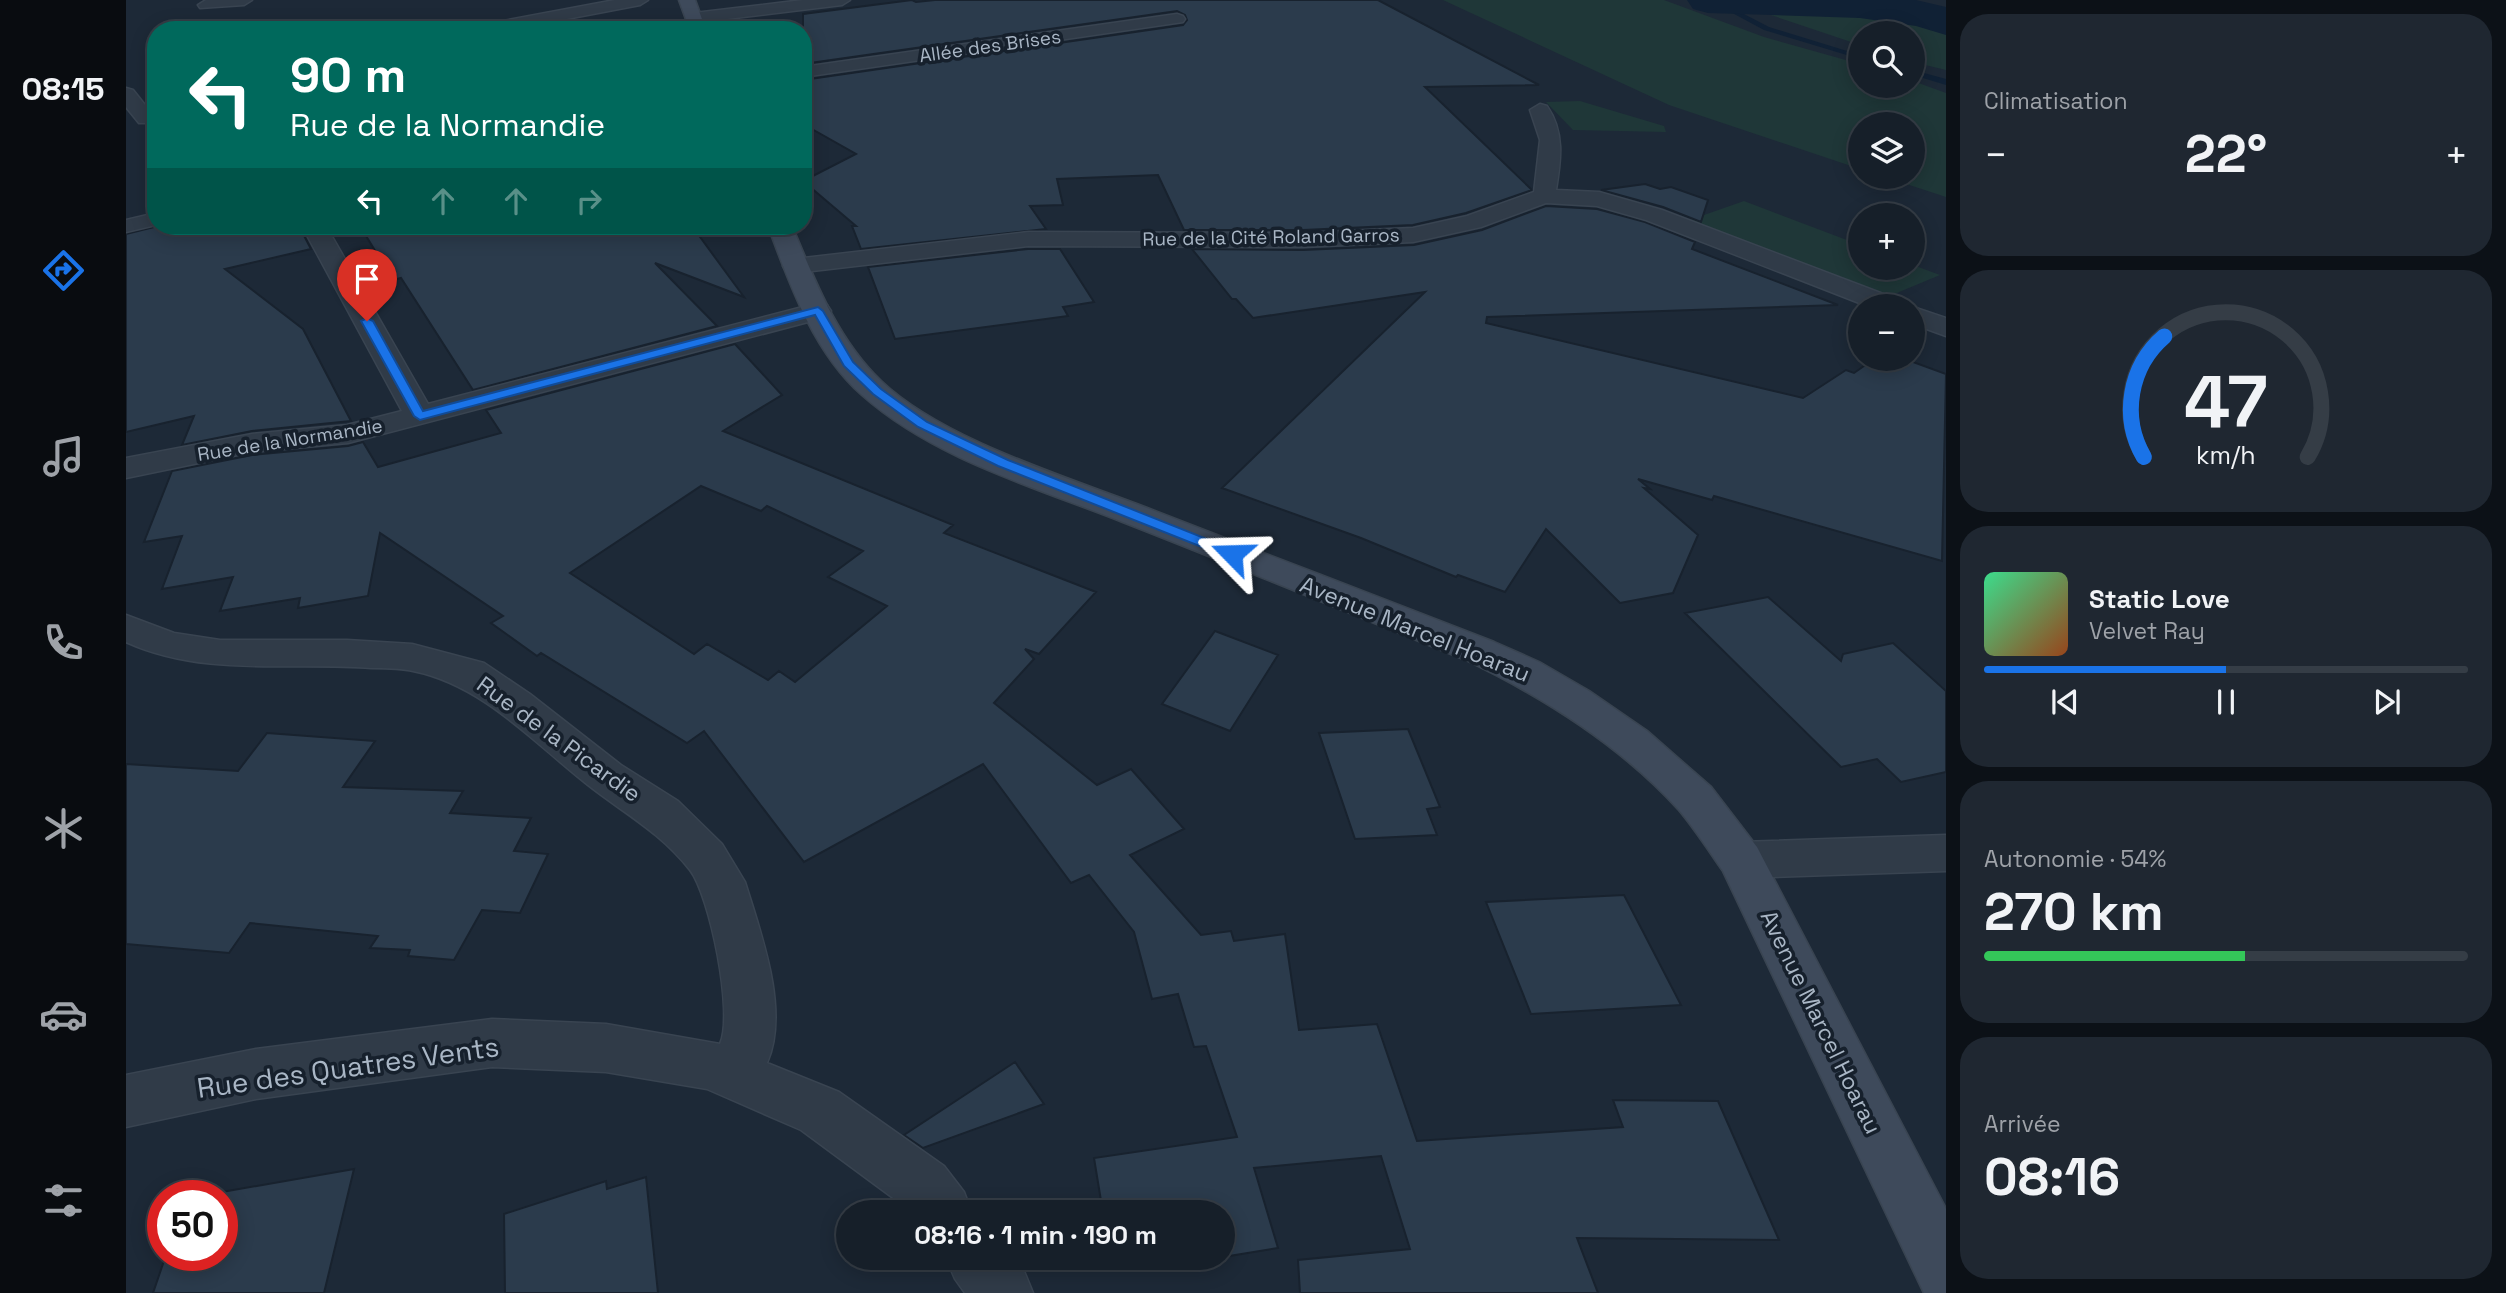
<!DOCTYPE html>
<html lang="fr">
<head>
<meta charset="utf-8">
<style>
  body { margin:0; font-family:"Space Grotesk",sans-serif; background:#1f2731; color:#f1f3f6; height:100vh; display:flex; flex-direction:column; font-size:26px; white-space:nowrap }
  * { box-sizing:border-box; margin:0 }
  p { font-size:23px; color:#9ea2a8 }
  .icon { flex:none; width:38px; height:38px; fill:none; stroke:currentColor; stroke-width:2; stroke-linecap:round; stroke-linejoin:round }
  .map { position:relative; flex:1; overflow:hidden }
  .panel { display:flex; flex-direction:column; gap:14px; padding:14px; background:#0c1117; width:560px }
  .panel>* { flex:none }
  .guide { position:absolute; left:21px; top:21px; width:665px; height:214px; border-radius:28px; box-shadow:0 4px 18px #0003,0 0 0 2px #353d46; background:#00695c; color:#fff; overflow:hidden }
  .fabs { position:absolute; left:1722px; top:21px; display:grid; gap:14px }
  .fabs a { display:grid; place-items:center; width:77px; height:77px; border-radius:50%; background:#161f29; box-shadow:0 4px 18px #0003,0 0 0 2px #353d46; font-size:35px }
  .speed { position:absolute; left:21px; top:1180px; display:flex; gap:14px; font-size:35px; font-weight:700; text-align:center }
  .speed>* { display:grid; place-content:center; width:91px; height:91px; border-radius:50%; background:#161f29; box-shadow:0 4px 18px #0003,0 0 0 2px #353d46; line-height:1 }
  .speed .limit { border:10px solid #d22; background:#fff; color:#111 }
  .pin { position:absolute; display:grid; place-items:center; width:60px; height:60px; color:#fff; margin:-72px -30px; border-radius:50% 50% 50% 0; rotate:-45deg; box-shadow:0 0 7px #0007 }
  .pin .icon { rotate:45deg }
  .me { position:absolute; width:77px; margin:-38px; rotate:292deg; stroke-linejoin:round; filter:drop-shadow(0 0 5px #0008) }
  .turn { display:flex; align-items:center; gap:24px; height:147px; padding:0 28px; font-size:32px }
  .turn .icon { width:91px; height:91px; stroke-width:2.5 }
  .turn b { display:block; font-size:49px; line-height:60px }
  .lanes { display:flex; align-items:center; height:66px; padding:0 28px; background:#0003; justify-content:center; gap:35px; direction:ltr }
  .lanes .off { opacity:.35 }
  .big { font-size:52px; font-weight:800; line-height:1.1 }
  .panel .tile { flex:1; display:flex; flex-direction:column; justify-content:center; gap:10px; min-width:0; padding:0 24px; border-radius:28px; background:#1f2731 }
  .panel .dial { align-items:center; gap:0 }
  .dial svg { height:182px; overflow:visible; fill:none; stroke:#353d46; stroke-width:7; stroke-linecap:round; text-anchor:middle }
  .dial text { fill:#f1f3f6; stroke:none }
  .song { display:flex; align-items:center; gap:21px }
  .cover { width:84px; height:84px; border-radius:10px; background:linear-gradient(135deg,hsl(150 70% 55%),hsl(20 70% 35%)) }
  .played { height:7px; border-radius:4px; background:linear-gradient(90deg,#1a73e8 50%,#353d46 50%) }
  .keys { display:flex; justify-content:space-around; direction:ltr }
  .heat { display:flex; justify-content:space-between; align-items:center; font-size:38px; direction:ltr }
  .charge { height:10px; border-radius:5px; background:linear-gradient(90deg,#34c759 54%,#353d46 0) }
  .trip { position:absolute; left:710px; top:1200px; width:399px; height:70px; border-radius:35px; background:#161f29; box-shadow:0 4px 18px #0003,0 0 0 2px #353d46; font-weight:800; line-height:70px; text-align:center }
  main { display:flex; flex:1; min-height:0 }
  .menu { display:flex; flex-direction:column; width:126px; justify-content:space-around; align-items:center; background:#090c10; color:#9ea2a8 }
  .menu .icon { width:49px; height:49px }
  .menu .on { color:#1a73e8 }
  .menu b { font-size:32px; color:#f1f3f6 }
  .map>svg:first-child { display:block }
</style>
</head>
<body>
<main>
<nav class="menu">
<b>08:15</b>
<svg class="icon on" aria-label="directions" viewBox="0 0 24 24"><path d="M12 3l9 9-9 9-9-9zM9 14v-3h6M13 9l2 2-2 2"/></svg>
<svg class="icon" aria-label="music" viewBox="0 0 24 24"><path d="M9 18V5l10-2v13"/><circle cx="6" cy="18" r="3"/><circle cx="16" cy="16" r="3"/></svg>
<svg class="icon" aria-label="phone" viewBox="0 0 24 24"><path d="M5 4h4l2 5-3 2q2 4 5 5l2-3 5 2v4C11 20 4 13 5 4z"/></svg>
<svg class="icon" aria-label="climate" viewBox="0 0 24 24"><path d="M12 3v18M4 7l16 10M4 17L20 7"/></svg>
<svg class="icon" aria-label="car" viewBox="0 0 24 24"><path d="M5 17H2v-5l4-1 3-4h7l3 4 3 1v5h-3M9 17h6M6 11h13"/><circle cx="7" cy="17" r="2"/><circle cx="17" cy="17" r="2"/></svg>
<svg class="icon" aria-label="filters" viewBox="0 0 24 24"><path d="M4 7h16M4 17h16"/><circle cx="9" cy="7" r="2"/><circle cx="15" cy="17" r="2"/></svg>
</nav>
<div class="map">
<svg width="1820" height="1293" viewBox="0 0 1820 1293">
  <rect width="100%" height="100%" fill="#1d2937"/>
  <path fill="#1f3738" d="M 1317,0 L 1538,0 L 1638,37 L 1734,64 L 1734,86 L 1787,86 L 1787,81 L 1820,93 L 1820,197 L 1759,177 L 1787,177 L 1787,124 L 1734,124 L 1734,169 L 1543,105 Z
    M 1624,8 L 1759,14 L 1814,24 L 1820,27 L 1820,70 L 1787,62 L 1787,33 L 1734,33 L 1734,45 Z
    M 1454,101 L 1538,126 L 1540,132 L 1447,130 L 1420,102 Z
    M 1618,201 L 1734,245 L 1734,268 L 1787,268 L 1787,265 L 1814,275 L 1754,300 L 1558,222 Z"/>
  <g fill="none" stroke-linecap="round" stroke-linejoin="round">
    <path fill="#102135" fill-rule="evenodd" d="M 1591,0 L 1643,27 L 1734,55 L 1734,59 L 1638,30 L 1584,1 Z
      M 1787,70 L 1820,79 L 1820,85 L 1787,75 Z"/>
    <path fill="#102135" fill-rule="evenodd" d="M 1561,0 L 1790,0 L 1820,7 L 1820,35 L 1790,26 L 1734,18 L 1582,13 L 1567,9 Z"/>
  </g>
  <path fill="#2b3b4c" stroke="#18222e" stroke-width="2" fill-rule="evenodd" d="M 786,0 L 790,2 L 809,0 L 1252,0 L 1413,85 L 1299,87 L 1406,190 L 1340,213 L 1287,225 L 1177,230 L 1058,230 L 1032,175 L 931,179 L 937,205 L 904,206 L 920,229 L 735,249 L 726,226 L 730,226 L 677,181 L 730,154 L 677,124 L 677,80 L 1057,25 L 1061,20 L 1059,15 L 1051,11 L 677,64 L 677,14 Z
    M 1519,184 L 1534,189 L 1545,187 L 1582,200 L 1575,222 L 1537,207 L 1475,190 Z
    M 1420,206 L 1471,209 L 1519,222 L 1569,242 L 1566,249 L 1712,305 L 1361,317 L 1360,323 L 1677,398 L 1720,370 L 1728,373 L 1748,359 L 1779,359 L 1820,374 L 1816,561 L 1588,496 L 1586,500 L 1512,479 L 1524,489 L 1518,488 L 1572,535 L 1547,593 L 1494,603 L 1420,529 L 1379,592 L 1332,575 L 1330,577 L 1235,538 L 1096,488 L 1299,292 L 1127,318 L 1110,299 L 1106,299 L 1066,249 L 1177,250 L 1288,245 L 1356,230 Z
    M 32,226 L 173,226 L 185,249 L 99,269 L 177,329 L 225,421 L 126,431 L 56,445 L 68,416 L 0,432 L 0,234 Z
    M 234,226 L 566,226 L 618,297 L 529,263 L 591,326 L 347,390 L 275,278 L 267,280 Z
    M 902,249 L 934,249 L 968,302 L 937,307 L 942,316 L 769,339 L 742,267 Z
    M 609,344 L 656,395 L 597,431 L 827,525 L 818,533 L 970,592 L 913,654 L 899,649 L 908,659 L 868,703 L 971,785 L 1005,769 L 1058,829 L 1004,855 L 1075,935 L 1105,931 L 1108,941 L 1159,934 L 1173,1030 L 1251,1024 L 1291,1141 L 1497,1127 L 1487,1100 L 1592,1101 L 1653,1240 L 1451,1238 L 1472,1293 L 1174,1293 L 1172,1260 L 1284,1249 L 1255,1156 L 1128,1168 L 1152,1248 L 1097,1257 L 1097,1213 L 977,1213 L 968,1158 L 1111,1137 L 1080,1046 L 1068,1047 L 1052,994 L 1026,999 L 1008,932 L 963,875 L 945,883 L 857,764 L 678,862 L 578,731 L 561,743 L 415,653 L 411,656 L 365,623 L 377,616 L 254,533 L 242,596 L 172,608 L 174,598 L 94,611 L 107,577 L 36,589 L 56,536 L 18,542 L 46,471 L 126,455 L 222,446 L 237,442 L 252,467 L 375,433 L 360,410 ZM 575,486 L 635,511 L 641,506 L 737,551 L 702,577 L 761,606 L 669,682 L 653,671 L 642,680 L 581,644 L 568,654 L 444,573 Z
    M 1642,597 L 1715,661 L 1717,654 L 1767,643 L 1820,691 L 1820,772 L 1775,782 L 1751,759 L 1715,767 L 1559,613 Z
    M 1089,631 L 1152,655 L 1104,731 L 1036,704 Z
    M 1282,729 L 1314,807 L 1301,809 L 1311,835 L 1229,839 L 1193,733 Z
    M 141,733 L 249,741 L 217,787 L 337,791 L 324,813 L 405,818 L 388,851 L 422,854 L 394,913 L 356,910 L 328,960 L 282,956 L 284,950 L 244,948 L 252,936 L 124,923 L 103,953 L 0,944 L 0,764 L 112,771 Z
    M 1498,895 L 1555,1005 L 1405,1014 L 1360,902 Z
    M 889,1062 L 918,1104 L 797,1148 L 778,1135 Z
    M 228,1169 L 198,1293 L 27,1293 L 40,1255 L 96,1255 L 96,1195 L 79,1195 Z
    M 520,1177 L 532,1293 L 379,1293 L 378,1214 L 480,1181 L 481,1189 Z"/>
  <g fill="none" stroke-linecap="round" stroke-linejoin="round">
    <g stroke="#394451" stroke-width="3">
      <path id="service" d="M 30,213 L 30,225 L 0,232 L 0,220 Z"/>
    </g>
    <g stroke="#394451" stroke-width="3">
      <path id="minor" d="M 80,0 L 126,0 L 118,5 L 74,8 L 72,5 Z
        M 489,0 L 522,0 L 514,5 L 383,30 L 348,30 L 356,25 Z
        M 677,0 L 724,0 L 716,5 L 568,23 L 560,18 L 568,13 Z
        M 1051,14 L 1057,16 L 1059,19 L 1057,22 L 677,77 L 677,67 Z
        M 0,88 L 7,90 L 27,115 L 30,119 L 27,123 L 13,123 L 0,107 Z
        M 1414,104 L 1421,106 C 1439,132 1435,160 1430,190 L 1473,192 L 1536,210 L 1773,300 L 1777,306 L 1741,306 L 1520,220 L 1471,206 L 1420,203 L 1355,227 L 1287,242 L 1177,247 L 902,246 L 669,273 L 660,271 L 657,266 L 660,261 L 669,259 L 902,232 L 1177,233 L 1287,228 L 1341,216 L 1408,192 L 1414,140 L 1404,110 Z
        M 176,226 L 200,226 L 302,404 L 692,303 L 701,305 L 705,311 L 701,317 L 222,443 L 126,452 L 0,478 L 0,458 L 126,434 L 221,425 L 276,411 Z
        M 1787,307 L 1820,318 L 1820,336 L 1787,324 Z
        M 0,615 L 48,633 L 94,640 L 221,640 L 286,644 L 358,663 L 404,694 L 495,765 L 552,801 L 596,844 L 619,882 C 635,934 664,1011 641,1063 L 713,1092 L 818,1166 L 838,1192 L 846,1213 L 782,1213 L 778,1206 L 675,1130 L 581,1089 L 480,1072 L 366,1067 L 130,1099 L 0,1127 L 0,1075 L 130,1049 L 366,1019 L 480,1024 L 594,1044 C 608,1014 584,896 564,870 C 534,832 499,814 462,785 C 408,743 357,685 287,671 C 274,668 259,668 245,668 C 163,662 77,677 0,642 Z
        M 1820,835 L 1820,871 L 1615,878 L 1599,873 L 1592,860 L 1599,847 L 1615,842 Z
        M 820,1258 L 888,1258 L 898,1271 L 907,1293 L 839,1293 L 829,1279 Z"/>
    </g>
    <g stroke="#394451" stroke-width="3">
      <path id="secondary" d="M 553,0 L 569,0 L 580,30 L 564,30 Z
        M 642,226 L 666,226 C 689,281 711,339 755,381 C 817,440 941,477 1021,508 C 1137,553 1252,597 1368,642 L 1413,662 L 1463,691 L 1521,731 L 1585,787 L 1631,847 L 1820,1209 L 1820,1293 L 1798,1293 L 1597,871 C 1583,851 1569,829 1553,810 C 1494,745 1419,698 1340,660 C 1226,614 1112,567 997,522 C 909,487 808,459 736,395 C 688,353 664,285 642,226 Z"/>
    </g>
    <use href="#service" fill="#303b48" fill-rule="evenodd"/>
    <use href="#minor" fill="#303b48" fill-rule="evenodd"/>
    <use href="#secondary" fill="#3e4a5b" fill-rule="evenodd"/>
  </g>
  <path fill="#1a73e8" stroke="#114b97" stroke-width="2" d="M 692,307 L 697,311 L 727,362 L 755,389 L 801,422 L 882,460 L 1111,551 L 1113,554 L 1106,559 L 1101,557 L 872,466 L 792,427 L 747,394 L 718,366 L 689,315 L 294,420 L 288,416 L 235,321 L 241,318 L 247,321 L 297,411 Z"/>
  <g text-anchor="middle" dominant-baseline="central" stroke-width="7" stroke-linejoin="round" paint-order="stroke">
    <g font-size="19" fill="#a9b6c5" stroke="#16202c">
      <text transform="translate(864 46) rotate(-8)">Allée des Brises</text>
      <text transform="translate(1145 237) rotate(-1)">Rue de la Cité Roland Garros</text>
      <text transform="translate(164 440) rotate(-9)">Rue de la Normandie</text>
    </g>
    <g font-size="23" fill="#a9b6c5" stroke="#16202c">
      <text transform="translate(1289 629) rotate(22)">Avenue Marcel Hoarau</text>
      <text transform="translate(433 739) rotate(36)">Rue de la Picardie</text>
      <text transform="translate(1695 1022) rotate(64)">Avenue Marcel Hoarau</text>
    </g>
    <g font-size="28" fill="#a9b6c5" stroke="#16202c">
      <text transform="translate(222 1067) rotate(-8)">Rue des Quatres Vents</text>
    </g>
  </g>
</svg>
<div class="fabs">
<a><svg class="icon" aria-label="search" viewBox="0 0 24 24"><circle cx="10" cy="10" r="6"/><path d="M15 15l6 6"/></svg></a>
<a><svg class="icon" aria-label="layers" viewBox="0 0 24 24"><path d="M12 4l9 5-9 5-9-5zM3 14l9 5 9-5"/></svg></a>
<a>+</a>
<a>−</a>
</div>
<div class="speed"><div class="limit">50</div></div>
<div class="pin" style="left:241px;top:321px;background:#d93025"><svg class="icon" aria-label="arrive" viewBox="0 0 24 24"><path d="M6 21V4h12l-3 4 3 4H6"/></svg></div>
<svg class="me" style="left:1106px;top:554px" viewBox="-20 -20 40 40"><path d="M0-17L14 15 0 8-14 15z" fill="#1a73e8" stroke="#fff" stroke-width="4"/></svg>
<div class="trip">08:16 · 1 min · 190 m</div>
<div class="guide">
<div class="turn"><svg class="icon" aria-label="left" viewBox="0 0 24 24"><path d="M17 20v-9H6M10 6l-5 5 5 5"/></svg><div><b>90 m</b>Rue de la Normandie</div></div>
<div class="lanes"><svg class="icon" aria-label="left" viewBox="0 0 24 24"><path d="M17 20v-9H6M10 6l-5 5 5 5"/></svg><svg class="icon off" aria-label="ahead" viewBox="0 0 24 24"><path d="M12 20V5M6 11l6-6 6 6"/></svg><svg class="icon off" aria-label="ahead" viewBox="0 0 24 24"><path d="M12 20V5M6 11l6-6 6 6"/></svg><svg class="icon off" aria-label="right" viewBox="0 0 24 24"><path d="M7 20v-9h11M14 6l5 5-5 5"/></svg></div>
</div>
</div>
<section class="panel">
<div class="tile"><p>Climatisation</p>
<div class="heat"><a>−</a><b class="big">22°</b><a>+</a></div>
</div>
<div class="tile dial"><svg viewBox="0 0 100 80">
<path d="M14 69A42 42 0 1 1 86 69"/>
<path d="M14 69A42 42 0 0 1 23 16" stroke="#1a73e8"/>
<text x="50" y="56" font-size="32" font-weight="700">47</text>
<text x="50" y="72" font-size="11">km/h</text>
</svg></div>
<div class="tile">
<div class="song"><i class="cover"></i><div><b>Static Love</b><p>Velvet Ray</p></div></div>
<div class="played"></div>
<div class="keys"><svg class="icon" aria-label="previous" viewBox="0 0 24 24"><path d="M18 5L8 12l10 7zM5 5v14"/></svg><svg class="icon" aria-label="pause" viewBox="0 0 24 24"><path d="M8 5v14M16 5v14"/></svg><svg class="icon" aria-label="next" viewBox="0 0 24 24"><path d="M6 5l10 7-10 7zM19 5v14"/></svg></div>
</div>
<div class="tile"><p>Autonomie · 54%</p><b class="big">270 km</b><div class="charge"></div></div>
<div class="tile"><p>Arrivée</p><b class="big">08:16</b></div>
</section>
</main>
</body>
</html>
